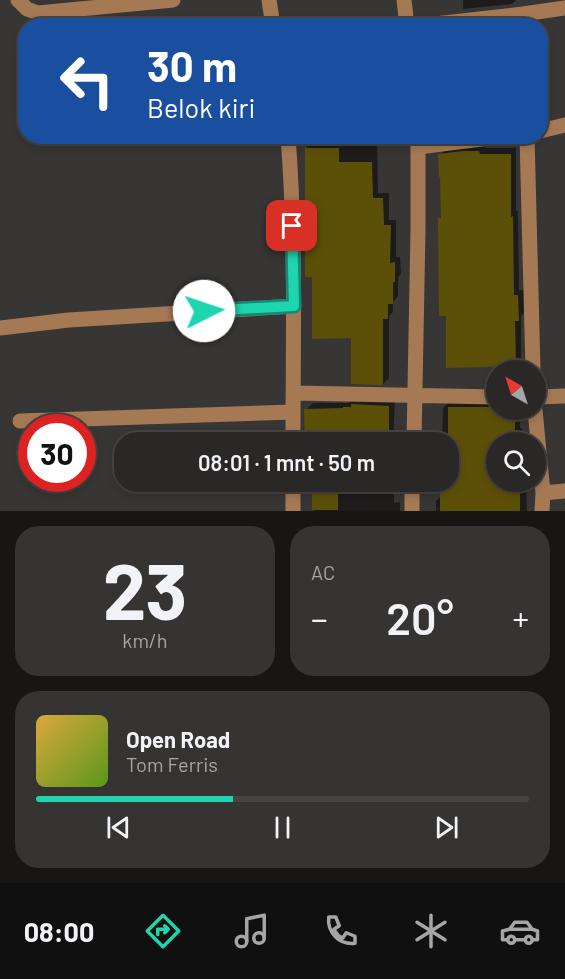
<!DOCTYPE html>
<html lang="id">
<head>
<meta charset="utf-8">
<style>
  body { margin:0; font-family:Barlow,sans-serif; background:#363433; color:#f1f3f6; height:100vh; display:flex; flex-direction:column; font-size:22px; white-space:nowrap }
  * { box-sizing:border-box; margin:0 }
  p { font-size:20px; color:#a5a6a7 }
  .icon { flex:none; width:33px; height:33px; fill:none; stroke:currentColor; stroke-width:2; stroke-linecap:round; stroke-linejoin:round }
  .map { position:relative; height:511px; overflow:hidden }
  .side { display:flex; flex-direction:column; gap:15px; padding:15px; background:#171615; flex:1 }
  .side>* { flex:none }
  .hud { position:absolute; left:18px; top:18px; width:530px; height:126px; border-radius:24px; box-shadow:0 3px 9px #0003,0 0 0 2px #464444; background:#1a4fa0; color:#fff; overflow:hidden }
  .needle { width:39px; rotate:321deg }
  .tools { position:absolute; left:486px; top:360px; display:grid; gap:12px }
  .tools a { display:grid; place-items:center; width:60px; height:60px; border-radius:50%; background:#2a2827; box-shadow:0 3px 9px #0003,0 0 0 2px #464444; font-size:30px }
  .speed { position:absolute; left:18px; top:414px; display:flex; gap:12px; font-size:30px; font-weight:700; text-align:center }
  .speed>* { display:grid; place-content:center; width:78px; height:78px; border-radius:50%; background:#2a2827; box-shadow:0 3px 9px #0003,0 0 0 2px #464444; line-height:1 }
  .speed .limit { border:9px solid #d22; background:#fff; color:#111 }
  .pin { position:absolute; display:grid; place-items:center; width:51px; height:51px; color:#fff; margin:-26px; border-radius:12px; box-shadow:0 3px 9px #0006 }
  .me { position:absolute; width:66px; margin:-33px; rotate:86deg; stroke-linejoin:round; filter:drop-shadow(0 0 4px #0008) }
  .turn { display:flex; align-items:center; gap:21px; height:126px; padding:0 30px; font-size:27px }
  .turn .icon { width:78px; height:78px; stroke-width:2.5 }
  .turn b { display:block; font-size:42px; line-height:51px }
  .big { font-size:45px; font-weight:600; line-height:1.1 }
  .side .tile { flex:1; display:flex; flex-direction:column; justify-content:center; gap:9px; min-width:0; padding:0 21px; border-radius:24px; background:#363433 }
  .side .dial { align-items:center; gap:0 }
  .dial b { font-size:78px; line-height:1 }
  .song { display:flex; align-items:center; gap:18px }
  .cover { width:72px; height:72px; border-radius:9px; background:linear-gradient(135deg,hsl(40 70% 55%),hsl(90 70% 35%)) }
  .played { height:6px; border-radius:3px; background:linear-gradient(90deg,#1fd5b0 40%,#464444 40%) }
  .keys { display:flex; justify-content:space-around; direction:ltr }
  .heat { display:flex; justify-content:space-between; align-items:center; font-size:33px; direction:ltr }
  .side .tiles { flex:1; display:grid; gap:15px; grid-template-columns:1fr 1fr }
  .tile:last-child { grid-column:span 2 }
  .trip { position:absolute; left:114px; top:432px; width:345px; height:60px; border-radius:24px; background:#2a2827; box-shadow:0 3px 9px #0003,0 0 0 2px #464444; font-weight:600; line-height:60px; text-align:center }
  .dock { display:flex; height:96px; justify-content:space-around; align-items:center; background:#111010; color:#a5a6a7 }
  .dock .icon { width:42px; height:42px }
  .dock .selected { color:#1fd5b0 }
  .dock b { font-size:27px; color:#f1f3f6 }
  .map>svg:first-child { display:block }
</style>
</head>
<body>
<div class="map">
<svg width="565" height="511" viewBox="0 0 565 511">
  <rect width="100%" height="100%" fill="#383634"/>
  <path fill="#0007" d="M 463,0 L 516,0 L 512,4 L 463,9 Z
    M 336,17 L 336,26 L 301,26 L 307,18 Z
    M 518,20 L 518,23 L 540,23 L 540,59 L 540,26 L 469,26 Z
    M 307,136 L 377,136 L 378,193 L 389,193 L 389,220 L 396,220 L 396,257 L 400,257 L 401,274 L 398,277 L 398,296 L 393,302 L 393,312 L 389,316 L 389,378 L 383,384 L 313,275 L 306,275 Z
    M 485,146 L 485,148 L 516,148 L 516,211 L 518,211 L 519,290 L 524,290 L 524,313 L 521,316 L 521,359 L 515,365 L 439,219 L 442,216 L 440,155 L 446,149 Z
    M 395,400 L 393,442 L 307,442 L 307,409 L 313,403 L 349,403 L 350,401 Z
    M 496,401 L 496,410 L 520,410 L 520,428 L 522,428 L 523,442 L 496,442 L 496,482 L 526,482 L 527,511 L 436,511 L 436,501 L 442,495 L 442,482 L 448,482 L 448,442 L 442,442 L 443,408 L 449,402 Z
    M 313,482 L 394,482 L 394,503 L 400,502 L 400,511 L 314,511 Z"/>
  <path fill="#5c5008" d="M 305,148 L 339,148 L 339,162 L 372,162 L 373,198 L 383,198 L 384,225 L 391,225 L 390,263 L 395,262 L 395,282 L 393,282 L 393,304 L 388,304 L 388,319 L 383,319 L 383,385 L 351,384 L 351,338 L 312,339 L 312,277 L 305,277 Z
    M 463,151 L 479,151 L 480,154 L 511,154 L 511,217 L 513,216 L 514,295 L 518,295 L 519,321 L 515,321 L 516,366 L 446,368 L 446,316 L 439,316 L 438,218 L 441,218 L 440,177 L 439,177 L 438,154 Z
    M 351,404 L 389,406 L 389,430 L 334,431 L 335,442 L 305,442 L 304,409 L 343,408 L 343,407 L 351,407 Z
    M 448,407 L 496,407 L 496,410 L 515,410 L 515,442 L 496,442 L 496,482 L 520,482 L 520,511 L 440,511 L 440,482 L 448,482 Z
    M 312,482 L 338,482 L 338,510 L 312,510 Z"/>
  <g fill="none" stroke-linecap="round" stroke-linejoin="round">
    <path stroke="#a57954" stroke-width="15" d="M 18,0 L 27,9 L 38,13 L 173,0
      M 269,0 L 273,26
      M 404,0 L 407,26
      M 417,26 L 523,14 L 565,8
      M 540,131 L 565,125
      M 288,136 C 296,238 293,341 293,442
      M 527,136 L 533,370
      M 418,147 L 505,136
      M 0,328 L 69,320 L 294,306
      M 294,393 L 496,397
      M 536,397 L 565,396
      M 535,410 L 543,493 L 542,511
      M 20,421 L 293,412
      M 414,442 L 418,230 L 418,136
      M 543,493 L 565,491
      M 293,511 L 293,482
      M 412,511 L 412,482"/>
  </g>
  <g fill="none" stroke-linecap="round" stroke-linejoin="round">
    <g stroke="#148a72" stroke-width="15">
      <path id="route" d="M 204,311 L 294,306 L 292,226"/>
    </g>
    <use href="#route" stroke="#1fd5b0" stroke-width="10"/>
  </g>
</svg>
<div class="tools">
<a><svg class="needle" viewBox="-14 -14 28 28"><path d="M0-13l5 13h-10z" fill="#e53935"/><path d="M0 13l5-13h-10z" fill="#a5a6a7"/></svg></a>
<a><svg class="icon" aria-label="search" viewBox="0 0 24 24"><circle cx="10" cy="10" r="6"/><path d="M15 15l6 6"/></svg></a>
</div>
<div class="speed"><div class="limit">30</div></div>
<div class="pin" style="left:292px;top:226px;background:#d93025"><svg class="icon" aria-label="arrive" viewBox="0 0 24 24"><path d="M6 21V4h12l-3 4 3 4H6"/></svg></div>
<svg class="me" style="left:204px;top:311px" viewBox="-20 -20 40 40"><circle r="19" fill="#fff"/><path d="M0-13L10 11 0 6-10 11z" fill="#1fd5b0"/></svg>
<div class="trip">08:01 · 1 mnt · 50 m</div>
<div class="hud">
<div class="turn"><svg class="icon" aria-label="left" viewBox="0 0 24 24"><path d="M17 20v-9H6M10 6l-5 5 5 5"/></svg><div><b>30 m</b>Belok kiri</div></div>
</div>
</div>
<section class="side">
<div class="tiles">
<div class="tile dial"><b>23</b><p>km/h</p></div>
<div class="tile"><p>AC</p>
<div class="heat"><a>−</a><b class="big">20°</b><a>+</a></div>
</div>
<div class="tile">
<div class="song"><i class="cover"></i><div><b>Open Road</b><p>Tom Ferris</p></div></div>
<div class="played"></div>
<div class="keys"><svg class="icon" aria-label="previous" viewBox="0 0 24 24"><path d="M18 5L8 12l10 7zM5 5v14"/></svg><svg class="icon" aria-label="pause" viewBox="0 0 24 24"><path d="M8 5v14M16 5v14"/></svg><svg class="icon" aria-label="next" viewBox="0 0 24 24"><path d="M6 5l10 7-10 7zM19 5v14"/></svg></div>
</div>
</div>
</section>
<nav class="dock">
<b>08:00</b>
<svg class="icon selected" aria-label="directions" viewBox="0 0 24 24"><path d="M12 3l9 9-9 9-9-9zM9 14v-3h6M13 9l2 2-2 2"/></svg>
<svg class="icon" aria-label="music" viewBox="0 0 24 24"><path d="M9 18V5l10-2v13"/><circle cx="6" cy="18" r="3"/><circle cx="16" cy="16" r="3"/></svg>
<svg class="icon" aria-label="phone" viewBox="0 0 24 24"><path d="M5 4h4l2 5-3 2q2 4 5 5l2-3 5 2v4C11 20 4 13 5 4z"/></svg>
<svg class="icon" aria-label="climate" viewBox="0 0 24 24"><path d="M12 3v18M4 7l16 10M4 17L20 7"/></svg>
<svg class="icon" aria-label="car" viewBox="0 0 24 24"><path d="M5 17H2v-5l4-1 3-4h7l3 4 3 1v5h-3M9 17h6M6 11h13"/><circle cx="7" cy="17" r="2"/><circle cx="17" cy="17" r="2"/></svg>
</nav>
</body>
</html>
